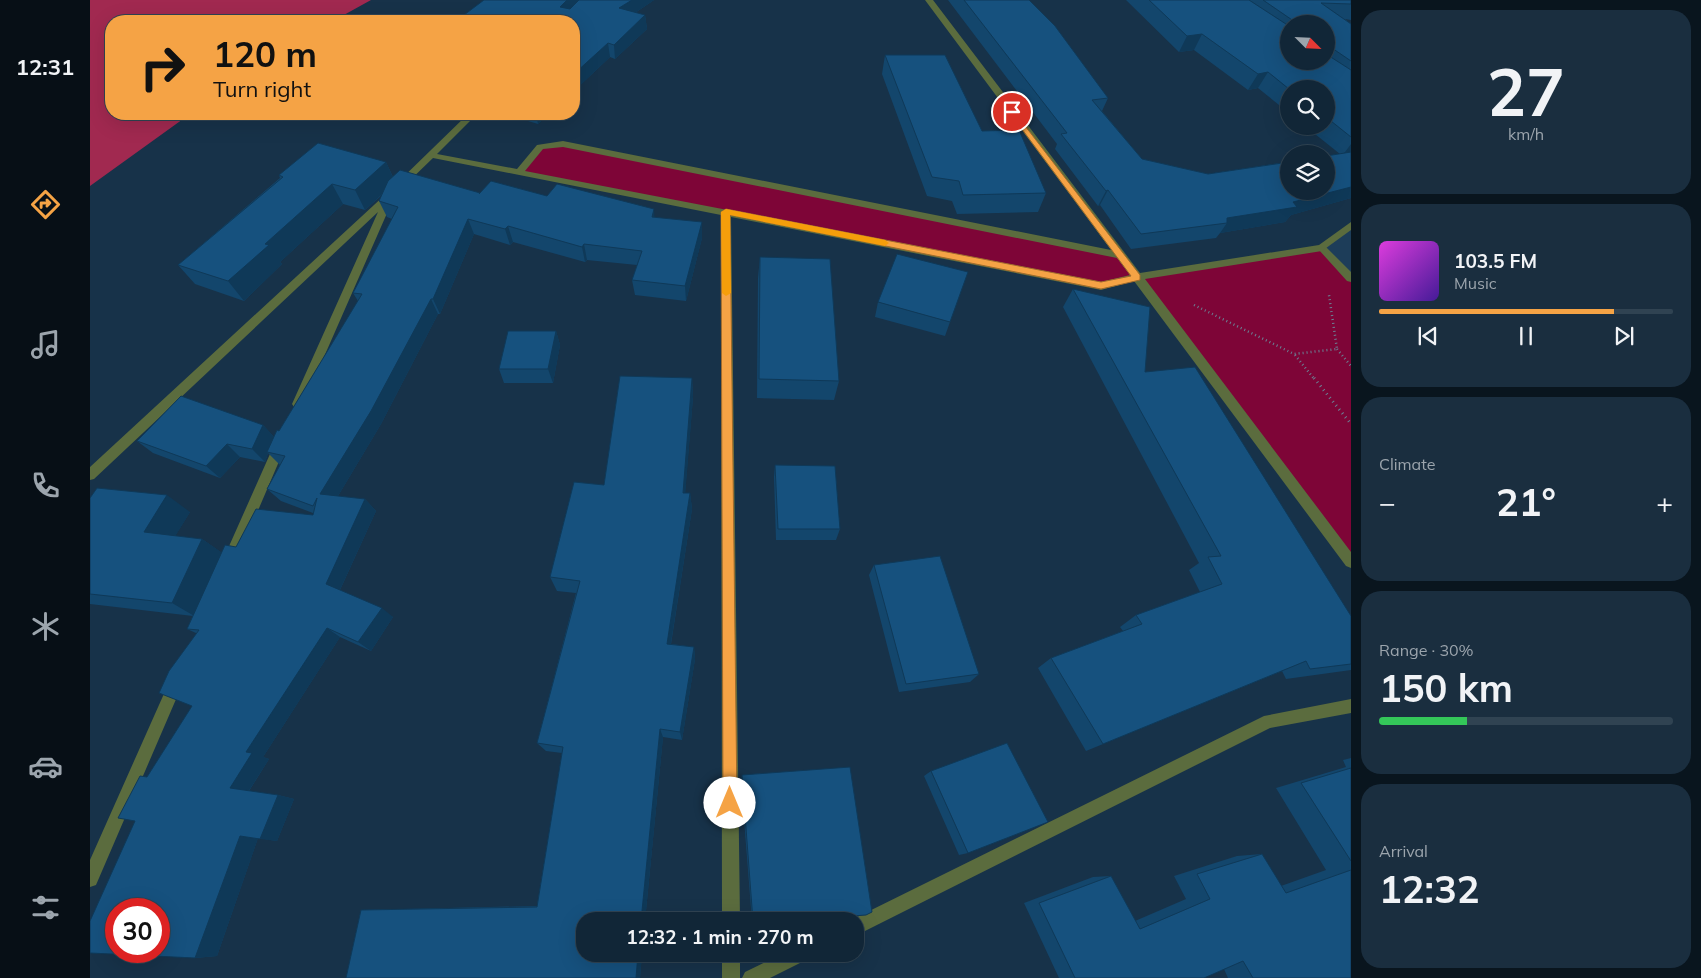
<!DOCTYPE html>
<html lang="en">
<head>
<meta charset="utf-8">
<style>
  body { margin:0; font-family:Mulish,sans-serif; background:#1a2e3f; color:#f1f3f6; height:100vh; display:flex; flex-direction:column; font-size:19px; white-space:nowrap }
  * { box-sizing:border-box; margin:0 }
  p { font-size:16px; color:#9ca5ad }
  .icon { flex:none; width:28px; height:28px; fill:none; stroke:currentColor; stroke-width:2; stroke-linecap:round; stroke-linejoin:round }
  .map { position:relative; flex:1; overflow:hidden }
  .side { display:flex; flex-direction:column; gap:10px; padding:10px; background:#09151e; width:350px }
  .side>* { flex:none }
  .top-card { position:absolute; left:15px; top:15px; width:475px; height:105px; border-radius:20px; box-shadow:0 5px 20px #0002,0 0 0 1px #304352; background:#f5a345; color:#111; overflow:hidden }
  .needle { width:32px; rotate:114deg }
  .fabs { position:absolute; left:1190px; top:15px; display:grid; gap:10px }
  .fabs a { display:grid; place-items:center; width:55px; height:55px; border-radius:50%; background:#112637; box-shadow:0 5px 20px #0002,0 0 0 1px #304352; font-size:25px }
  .speed { position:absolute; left:15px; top:898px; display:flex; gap:10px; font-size:25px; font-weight:700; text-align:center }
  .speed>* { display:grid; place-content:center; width:65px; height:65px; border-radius:50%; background:#112637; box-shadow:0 5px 20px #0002,0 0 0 1px #304352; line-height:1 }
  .speed .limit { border:8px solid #d22; background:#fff; color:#111 }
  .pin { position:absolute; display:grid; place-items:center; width:42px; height:42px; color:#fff; margin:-21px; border:2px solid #fff; border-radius:50%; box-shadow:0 1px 5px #0007 }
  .me { position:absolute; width:55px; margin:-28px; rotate:0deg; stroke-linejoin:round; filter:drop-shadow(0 0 4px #0008) }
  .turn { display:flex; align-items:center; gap:18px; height:105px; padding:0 25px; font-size:22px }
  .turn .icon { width:65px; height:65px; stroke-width:2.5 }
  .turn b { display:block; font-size:35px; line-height:42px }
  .big { font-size:38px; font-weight:700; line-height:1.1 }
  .side .tile { flex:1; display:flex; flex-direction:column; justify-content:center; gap:8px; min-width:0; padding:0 18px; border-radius:20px; background:#1a2e3f }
  .side .dial { align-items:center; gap:0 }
  .dial b { font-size:65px; line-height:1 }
  .song { display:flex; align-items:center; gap:15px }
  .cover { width:60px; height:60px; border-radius:8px; background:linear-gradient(135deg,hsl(300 70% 55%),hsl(260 70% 35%)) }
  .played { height:5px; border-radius:2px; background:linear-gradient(90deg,#f5a345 80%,#304352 80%) }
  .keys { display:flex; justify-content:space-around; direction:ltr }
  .heat { display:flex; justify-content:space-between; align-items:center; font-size:28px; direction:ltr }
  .charge { height:8px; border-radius:4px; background:linear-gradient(90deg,#34c759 30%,#304352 0) }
  .trip { position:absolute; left:486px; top:912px; width:288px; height:50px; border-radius:20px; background:#112637; box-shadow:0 5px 20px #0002,0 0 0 1px #304352; font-weight:700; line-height:50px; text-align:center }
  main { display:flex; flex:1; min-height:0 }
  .tab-bar { display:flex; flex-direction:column; width:90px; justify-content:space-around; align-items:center; background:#070f16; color:#9ca5ad }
  .tab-bar .icon { width:35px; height:35px }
  .tab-bar .current { color:#f5a345 }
  .tab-bar b { font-size:22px; color:#f1f3f6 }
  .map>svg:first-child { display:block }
</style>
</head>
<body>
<main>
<nav class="tab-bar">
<b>12:31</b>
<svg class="icon current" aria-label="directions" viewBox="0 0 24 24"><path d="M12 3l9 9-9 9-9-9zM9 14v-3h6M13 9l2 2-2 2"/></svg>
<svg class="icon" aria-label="music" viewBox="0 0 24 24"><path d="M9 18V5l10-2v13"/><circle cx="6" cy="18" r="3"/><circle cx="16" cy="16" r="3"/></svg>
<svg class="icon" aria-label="phone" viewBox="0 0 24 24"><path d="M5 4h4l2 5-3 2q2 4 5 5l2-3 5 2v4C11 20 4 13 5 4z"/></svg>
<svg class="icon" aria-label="climate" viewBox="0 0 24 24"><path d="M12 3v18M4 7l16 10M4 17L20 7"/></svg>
<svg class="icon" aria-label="car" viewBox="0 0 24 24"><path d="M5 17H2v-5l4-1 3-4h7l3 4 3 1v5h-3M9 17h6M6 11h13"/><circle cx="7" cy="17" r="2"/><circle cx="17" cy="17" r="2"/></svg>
<svg class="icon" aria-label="filters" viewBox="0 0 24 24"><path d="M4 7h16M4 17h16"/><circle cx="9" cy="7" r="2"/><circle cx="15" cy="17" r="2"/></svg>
</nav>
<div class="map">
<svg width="1261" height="978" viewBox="0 0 1261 978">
  <rect width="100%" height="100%" fill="#173249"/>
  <path fill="#1d3d59" d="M 1261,225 L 1261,278 L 1232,248 Z"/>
  <path fill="#7e0537" d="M 473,144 L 1030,255 L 1047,277 L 1232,248 L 1261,278 L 1261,562 L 1047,277 L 1011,286 L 429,172 L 450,147 Z"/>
  <path fill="#a12950" d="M 0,0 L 281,0 L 243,21 L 21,21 L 21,114 L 100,114 L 0,186 Z"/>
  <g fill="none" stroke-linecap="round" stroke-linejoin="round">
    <path stroke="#6b8194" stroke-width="2.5" stroke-dasharray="1 3" stroke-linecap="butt" d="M 1104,305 L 1204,354 L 1247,349 L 1239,295
      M 1247,349 L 1261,366
      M 1205,355 L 1225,380"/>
    <path stroke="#6b8194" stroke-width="3" stroke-dasharray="1 4" stroke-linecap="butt" d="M 1224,378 L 1261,424"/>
    <path fill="#5b6c3e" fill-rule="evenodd" d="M 1232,245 L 1235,246 L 1261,272 L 1261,282 L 1257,281 L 1229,250 L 1227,248 Z"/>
    <path fill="#5b6c3e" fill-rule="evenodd" d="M 835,0 L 843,0 L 1050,273 L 1229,245 L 1261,222 L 1261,230 L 1232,251 L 1055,279 L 1261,552 L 1261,568 L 1256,566 L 1044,281 L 1011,290 L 641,217 L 650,921 L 632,921 L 631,215 L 343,158 L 313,187 L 307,187 L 305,185 L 378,114 L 387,114 L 347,154 L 427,169 L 447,145 L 473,141 L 1021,250 ZM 473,147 L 1027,258 L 1040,275 L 1011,282 L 435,171 L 453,149 Z
      M 300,192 L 305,195 L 212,407 L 204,407 L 202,404 L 288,212 L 4,479 L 0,480 L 0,467 L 297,193 Z
      M 190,440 L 194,441 L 196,445 L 146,562 L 144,566 L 139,568 L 134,566 L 132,562 L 184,445 L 186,441 Z
      M 86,676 L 91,678 L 93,683 L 6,885 L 0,887 L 0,860 L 81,678 Z
      M 1261,699 L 1261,713 L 1180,728 L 765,936 L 765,921 L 759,921 L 1174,716 Z
      M 632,954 L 650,954 L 650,978 L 632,978 Z
      M 692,954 L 719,954 L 716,960 L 680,978 L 652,978 L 655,972 Z"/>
  </g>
  <path fill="#13466c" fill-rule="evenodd" d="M 394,0 L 564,0 L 545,13 L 555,15 L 557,29 L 525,59 L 520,57 L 484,91 L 484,21 L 376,21 L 374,15 Z
    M 858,0 L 939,0 L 1018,98 L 1012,111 L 1052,159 L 1118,174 L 1250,154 L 1215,126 L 1236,126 L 1236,89 L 1199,89 L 1199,113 L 1168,88 L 1158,90 L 1104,50 L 1089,52 L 1036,0 L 1261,0 L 1261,20 L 1255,19 L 1261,24 L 1261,198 L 1201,215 L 1195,222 L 1130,233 L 1126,238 L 1041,249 L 1010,205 L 1008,206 L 965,149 L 967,144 ZM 1199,24 L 1236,24 L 1236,61 L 1199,61 Z
    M 795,55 L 892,131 L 956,193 L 948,212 L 867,214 L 862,201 L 837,196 L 792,74 Z
    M 415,114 L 459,114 L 448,124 Z
    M 296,162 L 303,177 L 390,193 L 457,196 L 565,217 L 612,238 L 596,301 L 545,295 L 542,280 L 547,265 L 497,260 L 495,262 L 423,242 L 420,245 L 384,234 L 350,314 L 348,314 L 291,424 L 248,496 L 275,499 L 286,511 L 250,590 L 303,617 L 281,651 L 250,637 L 173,757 L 179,759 L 159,791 L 188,795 L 204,799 L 187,841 L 168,838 L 127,956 L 105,958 L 45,821 L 57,777 L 102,706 L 106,633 L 97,629 L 103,616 L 0,604 L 0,498 L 100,512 L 85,536 L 112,539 L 132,553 L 223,515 L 223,513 L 191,501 L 177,489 L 190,465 L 178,453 L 175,462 L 150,457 L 130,478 L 63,453 L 47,441 L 173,425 L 184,437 L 189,431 L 268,301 L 263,293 L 302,219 L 297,217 L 289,201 L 293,194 L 275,210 L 253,204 L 190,262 L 192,264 L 154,301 L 105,284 L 88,265 L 190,178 L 189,175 Z
    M 670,257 L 749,381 L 744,400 L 667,398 L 668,278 Z
    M 983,289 L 1055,372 L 1261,616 L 1261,670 L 1196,679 L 1192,671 L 996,751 L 948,668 L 961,658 L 1033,631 L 1030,627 L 1046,615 L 1110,592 L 1099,570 L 1109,563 L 973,307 Z
    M 788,302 L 860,322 L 855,336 L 785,317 Z
    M 466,331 L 470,345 L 463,383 L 414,383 L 409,369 Z
    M 530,376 L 602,378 L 603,397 L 595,493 L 600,493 L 602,509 L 581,644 L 604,647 L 605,659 L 592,740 L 573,737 L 555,921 L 495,921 L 495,954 L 552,954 L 550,978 L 256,978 L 271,910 L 447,906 L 472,753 L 456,751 L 447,743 L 486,593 L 467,591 L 460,577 L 484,482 L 514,485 Z
    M 685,465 L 750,529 L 746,540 L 686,540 L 684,477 Z
    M 784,565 L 889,674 L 880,682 L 809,692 L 779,575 Z
    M 1261,758 L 1261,978 L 1138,978 L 1134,969 L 1114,978 L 969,978 L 934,903 L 1003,877 L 1021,876 L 1045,921 L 1096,899 L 1084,876 L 1147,856 L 1172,854 L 1191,886 L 1236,870 L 1186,788 L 1256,767 L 1253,760 Z
    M 841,771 L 878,853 L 869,855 L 834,776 Z
    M 652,775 L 694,921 L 662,921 L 651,781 Z"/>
  <path fill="#0f3958" d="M 477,0 L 493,0 L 472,21 L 470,7 Z
    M 542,0 L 564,0 L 530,23 L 529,8 Z
    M 555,15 L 557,29 L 525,59 L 524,45 Z
    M 1112,34 L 1104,50 L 1089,52 L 1097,36 Z
    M 518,43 L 520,57 L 484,91 L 484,74 Z
    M 1178,72 L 1168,88 L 1158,90 L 1168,74 Z
    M 446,114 L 459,114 L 448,124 Z
    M 1261,144 L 1261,153 L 1252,156 Z
    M 296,162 L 305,182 L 275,210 L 265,190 Z
    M 242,184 L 253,204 L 190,262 L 192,264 L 154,301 L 138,281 L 175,244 Z
    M 1261,187 L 1261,198 L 1201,215 L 1195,222 L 1130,233 L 1137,223 L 1137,218 L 1203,202 Z
    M 1018,190 L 1010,205 L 1008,206 L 1016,191 Z
    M 564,209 L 565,225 L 562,217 Z
    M 378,219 L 384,234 L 350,314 L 343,299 Z
    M 612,222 L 612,238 L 596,301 L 595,286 Z
    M 418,226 L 423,242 L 420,245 L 415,229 Z
    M 494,244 L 497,260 L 495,262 L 492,247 Z
    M 341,299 L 348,314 L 291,424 L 242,506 L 230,494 Z
    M 466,331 L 470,345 L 463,383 L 458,369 Z
    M 602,378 L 603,397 L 594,509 L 593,493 Z
    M 173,425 L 185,438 L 177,452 L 178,453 L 175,462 L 162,449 Z
    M 137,444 L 150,457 L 130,478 L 116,466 Z
    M 600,493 L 602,509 L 579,655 L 577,644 Z
    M 77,495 L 100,512 L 78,548 L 54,532 Z
    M 275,499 L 286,511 L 248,594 L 236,584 Z
    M 112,539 L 134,554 L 106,617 L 82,603 Z
    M 292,608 L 303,617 L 281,651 L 268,642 Z
    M 237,628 L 250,637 L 173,757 L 156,752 Z
    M 604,647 L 605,659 L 592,740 L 590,732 Z
    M 570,729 L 573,737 L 555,921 L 551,921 Z
    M 162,753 L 179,759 L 158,792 L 140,788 Z
    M 188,795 L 204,799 L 187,841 L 170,839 Z
    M 150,836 L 168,838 L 127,956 L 105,958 Z
    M 548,954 L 552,954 L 550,978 L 546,978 Z"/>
  <path fill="#16517e" stroke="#0f3958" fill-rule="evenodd" d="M 394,0 L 477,0 L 470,7 L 480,9 L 489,0 L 542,0 L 529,8 L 555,15 L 524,45 L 518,43 L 484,74 L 484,21 L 392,21 L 394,20 L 374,15 Z
    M 874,0 L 939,0 L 965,26 L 1018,98 L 1002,100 L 1052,159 L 1118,174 L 1199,162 L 1199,191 L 1236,191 L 1236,156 L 1261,152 L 1261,187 L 1203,202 L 1207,207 L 1137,218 L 1137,223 L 1051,234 L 1018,190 L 1016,191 L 971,134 L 977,133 Z
    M 1059,0 L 1159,0 L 1199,26 L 1199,61 L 1236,61 L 1236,54 L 1261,70 L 1261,137 L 1236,117 L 1236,89 L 1199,89 L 1178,72 L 1168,74 L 1112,34 L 1097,36 Z
    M 1173,0 L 1261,0 L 1261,4 L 1231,3 L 1261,24 L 1261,61 L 1236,44 L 1236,24 L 1208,24 Z
    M 795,55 L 855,55 L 892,131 L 929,130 L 956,193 L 873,195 L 869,181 L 842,177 Z
    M 228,143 L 296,162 L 265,190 L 242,184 L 175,244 L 179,245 L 138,281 L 88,265 L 193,177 L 189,175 Z
    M 310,170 L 390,193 L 389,194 L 401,181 L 457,196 L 467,184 L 564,209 L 562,217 L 612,222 L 595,286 L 542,280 L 552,251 L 494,244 L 492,247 L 418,226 L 415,229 L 378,219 L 343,299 L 341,299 L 281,411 L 230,494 L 275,499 L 236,584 L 292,608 L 268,642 L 237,628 L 156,752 L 162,753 L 140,788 L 188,795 L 170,839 L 150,836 L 105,958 L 0,953 L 0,921 L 45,821 L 28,818 L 50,776 L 57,777 L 102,706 L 69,693 L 79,671 L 109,630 L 97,629 L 135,545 L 146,547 L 166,509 L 223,515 L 227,498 L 223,506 L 177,489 L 195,456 L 177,452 L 187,430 L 189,431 L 272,294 L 263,293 L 308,207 L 289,201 L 298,181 ZM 26,909 L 69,909 L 69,951 L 26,951 Z
    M 807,254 L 878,272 L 860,322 L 788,302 Z
    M 670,257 L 740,259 L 749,381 L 669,379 Z
    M 983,289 L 1060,307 L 1055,372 L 1105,367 L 1261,616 L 1261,664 L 1220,669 L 1216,661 L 1013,744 L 961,658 L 1052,624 L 1046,615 L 1132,584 L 1118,557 L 1131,556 Z
    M 418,331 L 466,331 L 458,369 L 409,369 Z
    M 530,376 L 602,378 L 593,493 L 600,493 L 577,644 L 604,647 L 590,732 L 570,729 L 551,921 L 495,921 L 495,954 L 548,954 L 546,978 L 256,978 L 271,910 L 447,907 L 473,747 L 447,743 L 490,581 L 460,577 L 484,482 L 514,485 Z
    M 91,396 L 173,425 L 162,449 L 137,444 L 116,466 L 47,441 Z
    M 685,465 L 745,466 L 750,529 L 688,529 Z
    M 7,488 L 77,495 L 54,532 L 112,539 L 82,603 L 0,594 L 0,498 Z
    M 850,556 L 889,674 L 816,684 L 784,565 Z
    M 917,743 L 958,822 L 878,853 L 841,771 Z
    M 760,767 L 782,912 L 776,915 L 694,921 L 663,921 L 652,775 Z
    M 1261,768 L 1261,861 L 1211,783 Z
    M 1172,854 L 1196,893 L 1261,870 L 1261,978 L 1163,978 L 1153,961 L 1114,978 L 985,978 L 949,903 L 1021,876 L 1050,929 L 1120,899 L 1107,874 Z"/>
  <path fill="#f5a345" stroke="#9f6a2d" d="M 922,109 L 1050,275 L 1050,280 L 1011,289 L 640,215 L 647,803 L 645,808 L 640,810 L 635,808 L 633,803 L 631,212 L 636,209 L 1011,282 L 1041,276 L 920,113 L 919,112 Z"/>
  <path fill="#f59e0b" d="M 636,209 L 795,240 L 799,243 L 795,246 L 640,215 L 641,293 L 636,296 L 632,293 L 631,212 Z"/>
</svg>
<div class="fabs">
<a><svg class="needle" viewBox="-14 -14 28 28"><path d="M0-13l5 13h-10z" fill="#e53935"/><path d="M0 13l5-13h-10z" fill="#9ca5ad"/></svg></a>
<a><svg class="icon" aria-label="search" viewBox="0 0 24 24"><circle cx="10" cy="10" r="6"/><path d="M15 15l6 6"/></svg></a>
<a><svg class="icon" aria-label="layers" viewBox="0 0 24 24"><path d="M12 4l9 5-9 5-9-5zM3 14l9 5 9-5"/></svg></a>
</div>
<div class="speed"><div class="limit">30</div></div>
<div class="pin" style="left:922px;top:112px;background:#d93025"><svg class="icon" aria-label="arrive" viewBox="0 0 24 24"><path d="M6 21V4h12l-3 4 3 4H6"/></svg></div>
<svg class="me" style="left:640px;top:803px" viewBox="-20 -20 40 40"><circle r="19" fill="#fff"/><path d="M0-13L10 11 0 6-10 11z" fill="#f5a345"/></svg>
<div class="trip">12:32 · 1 min · 270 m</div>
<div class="top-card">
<div class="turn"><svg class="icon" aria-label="right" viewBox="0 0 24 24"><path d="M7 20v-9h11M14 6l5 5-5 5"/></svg><div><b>120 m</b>Turn right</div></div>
</div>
</div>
<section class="side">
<div class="tile dial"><b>27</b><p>km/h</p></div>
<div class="tile">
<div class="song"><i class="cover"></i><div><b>103.5 FM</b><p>Music</p></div></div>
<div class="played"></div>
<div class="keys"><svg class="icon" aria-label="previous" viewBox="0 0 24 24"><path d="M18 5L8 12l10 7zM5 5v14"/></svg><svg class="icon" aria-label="pause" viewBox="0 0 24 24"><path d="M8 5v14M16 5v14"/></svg><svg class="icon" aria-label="next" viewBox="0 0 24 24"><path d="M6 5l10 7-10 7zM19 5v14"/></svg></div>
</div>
<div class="tile"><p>Climate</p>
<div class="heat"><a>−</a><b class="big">21°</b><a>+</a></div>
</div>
<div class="tile"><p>Range · 30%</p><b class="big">150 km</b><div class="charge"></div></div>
<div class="tile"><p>Arrival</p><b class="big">12:32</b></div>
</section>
</main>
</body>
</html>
